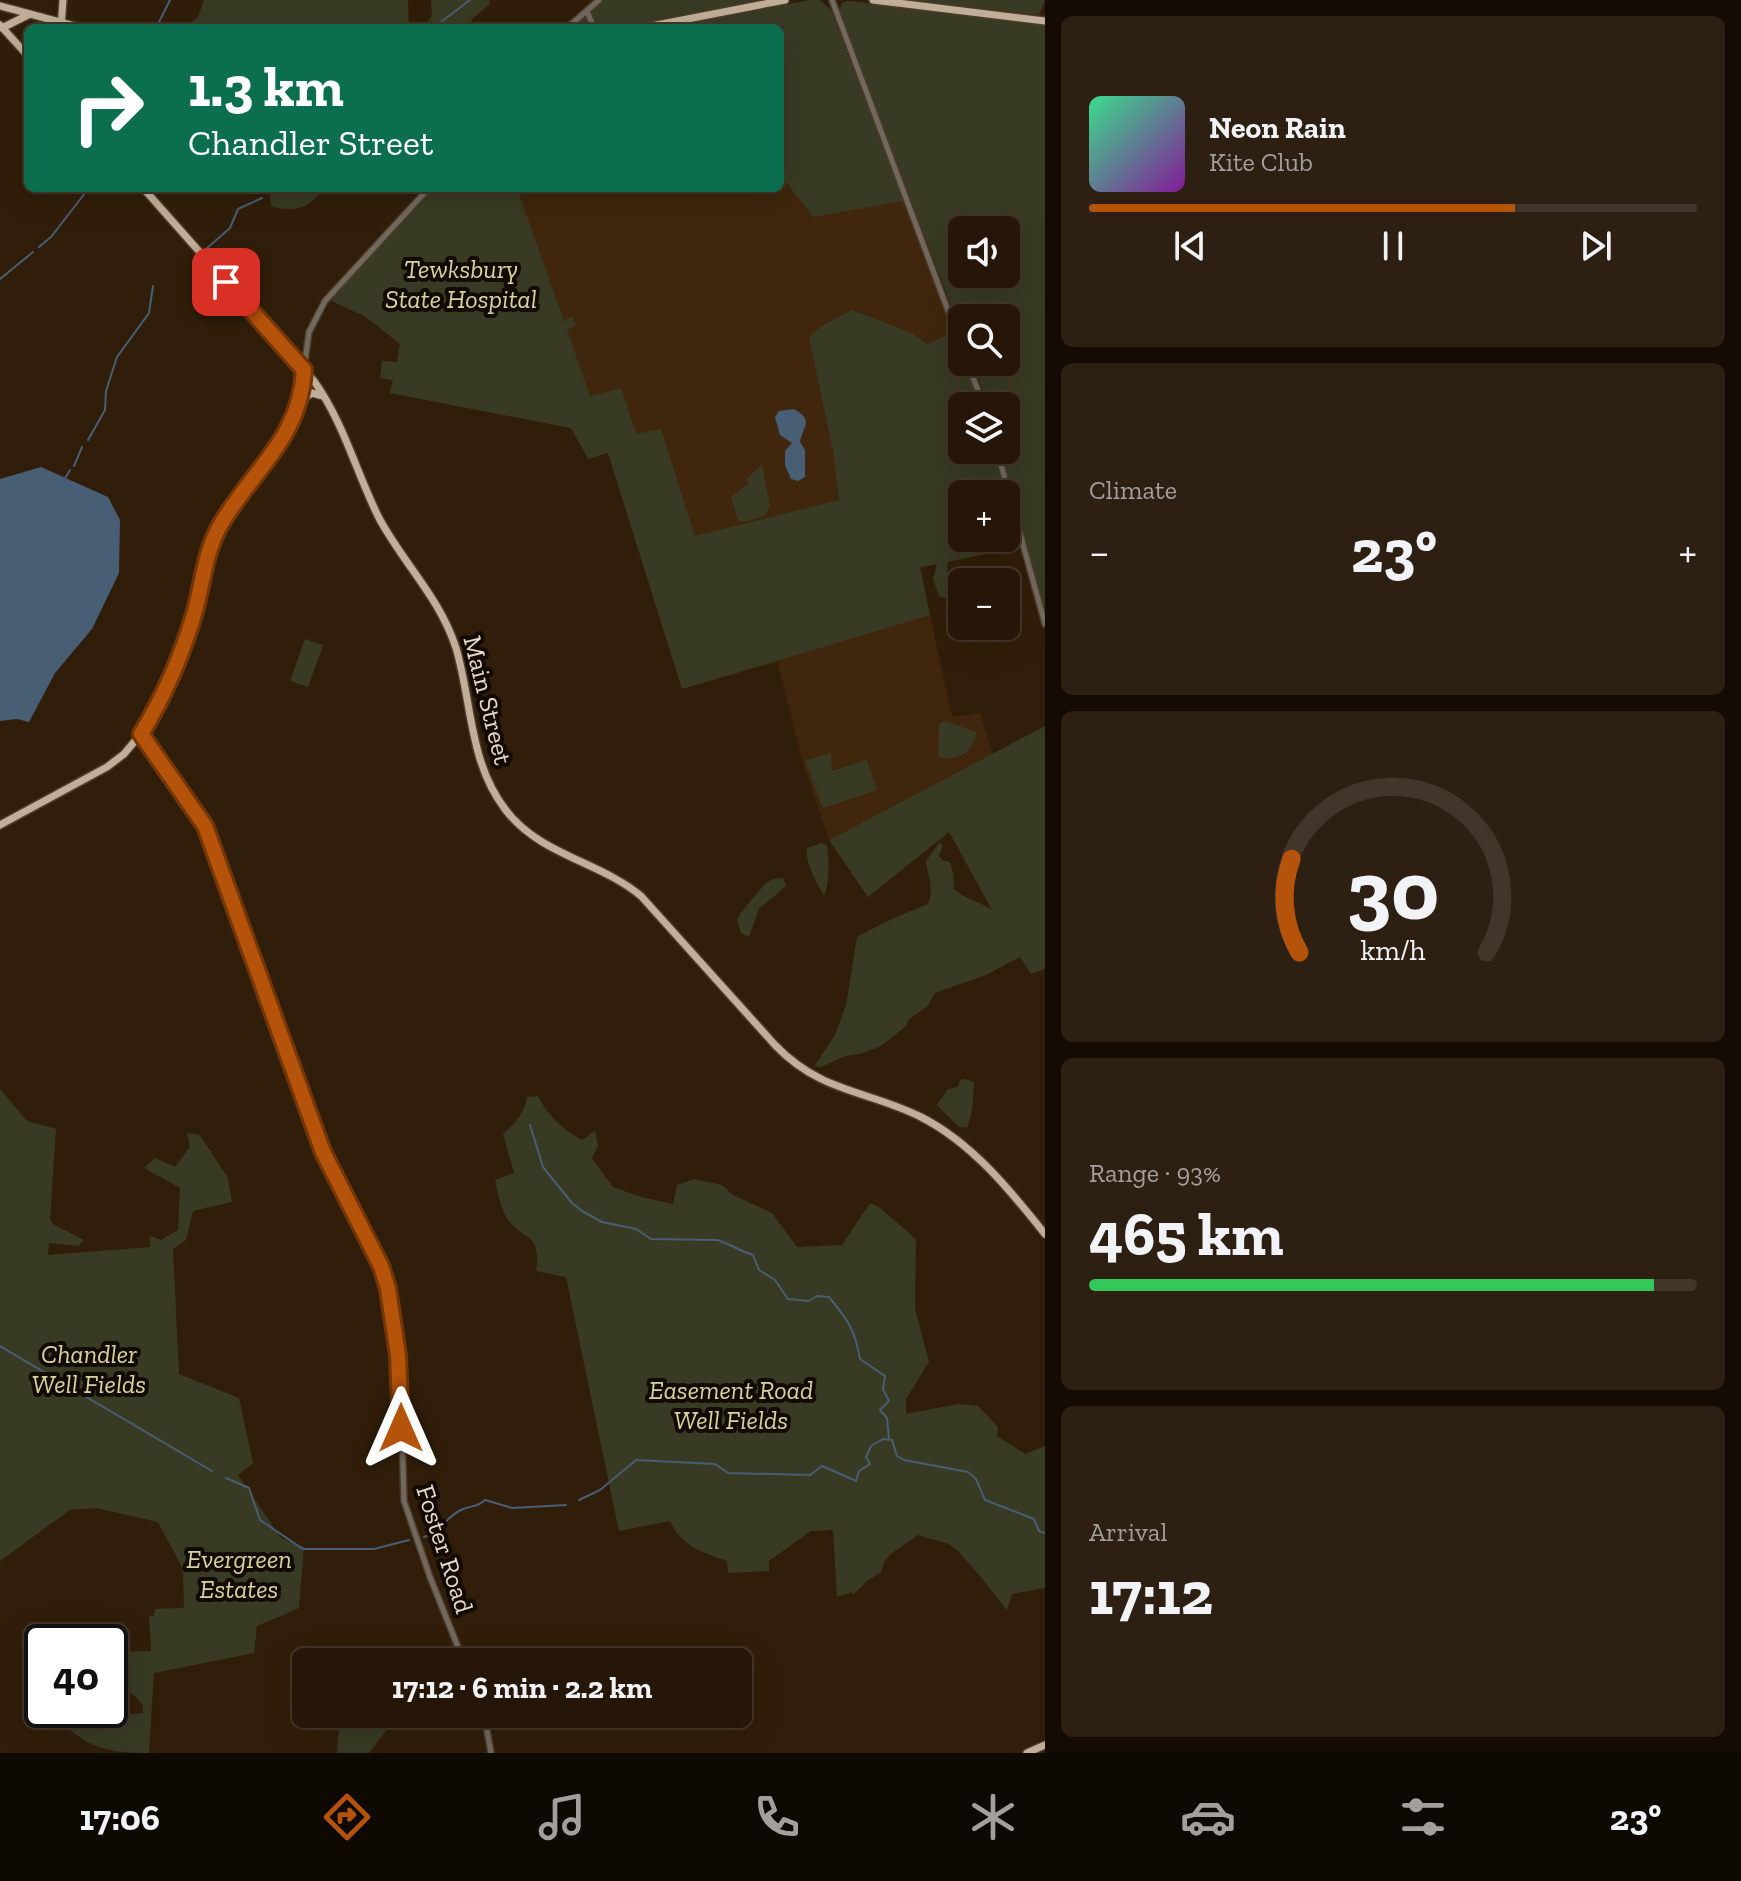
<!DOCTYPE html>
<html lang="en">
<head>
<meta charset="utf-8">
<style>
  body { margin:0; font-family:"Zilla Slab",serif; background:#2d1f12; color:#f1f3f6; height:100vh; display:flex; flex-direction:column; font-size:30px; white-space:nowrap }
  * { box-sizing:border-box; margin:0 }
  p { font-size:26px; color:#a39f9c }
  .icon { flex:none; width:44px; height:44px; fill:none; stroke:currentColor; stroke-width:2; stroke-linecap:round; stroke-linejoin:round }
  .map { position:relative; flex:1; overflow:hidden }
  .panel { display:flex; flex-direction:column; gap:16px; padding:16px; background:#140c04; width:696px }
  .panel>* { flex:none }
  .hud { position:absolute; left:24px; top:24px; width:760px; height:168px; border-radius:12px; box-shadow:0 8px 32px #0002,0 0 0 2px #423529; background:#0b6e4f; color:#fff; overflow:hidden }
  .controls { position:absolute; left:948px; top:216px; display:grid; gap:16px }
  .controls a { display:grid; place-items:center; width:72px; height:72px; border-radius:12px; background:#251608; box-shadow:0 8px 32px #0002,0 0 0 2px #423529; font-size:40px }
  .speed { position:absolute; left:24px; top:1624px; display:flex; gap:16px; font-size:40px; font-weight:700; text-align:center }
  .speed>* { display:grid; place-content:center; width:104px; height:104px; border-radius:50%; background:#251608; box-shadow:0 8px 32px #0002,0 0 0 2px #423529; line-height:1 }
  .speed .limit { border:4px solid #111; border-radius:12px; background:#fff; color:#111 }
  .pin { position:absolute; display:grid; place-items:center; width:68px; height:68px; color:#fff; margin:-34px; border-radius:16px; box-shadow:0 4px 12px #0006 }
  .me { position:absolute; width:88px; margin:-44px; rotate:0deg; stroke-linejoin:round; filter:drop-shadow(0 0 6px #0008) }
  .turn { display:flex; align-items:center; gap:28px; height:168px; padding:0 32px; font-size:36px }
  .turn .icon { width:104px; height:104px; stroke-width:2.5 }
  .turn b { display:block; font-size:56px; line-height:68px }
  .big { font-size:60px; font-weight:800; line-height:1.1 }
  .panel .tile { flex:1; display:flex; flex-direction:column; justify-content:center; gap:12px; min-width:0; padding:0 28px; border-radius:12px; background:#2d1f12 }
  .panel .dial { align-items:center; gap:0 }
  .dial svg { height:208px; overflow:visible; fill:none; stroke:#423529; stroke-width:7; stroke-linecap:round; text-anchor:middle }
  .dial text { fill:#f1f3f6; stroke:none }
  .song { display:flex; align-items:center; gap:24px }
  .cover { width:96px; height:96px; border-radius:12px; background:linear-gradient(135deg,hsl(150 70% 55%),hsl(290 70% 35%)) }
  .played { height:8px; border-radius:4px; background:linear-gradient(90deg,#b45309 70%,#423529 70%) }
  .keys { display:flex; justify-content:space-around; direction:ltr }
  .heat { display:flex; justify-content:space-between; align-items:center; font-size:44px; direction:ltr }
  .charge { height:12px; border-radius:6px; background:linear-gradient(90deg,#34c759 93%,#423529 0) }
  .trip { position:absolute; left:292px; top:1648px; width:460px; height:80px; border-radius:12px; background:#251608; box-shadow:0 8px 32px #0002,0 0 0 2px #423529; font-weight:800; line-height:80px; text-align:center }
  .tab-bar { display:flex; height:128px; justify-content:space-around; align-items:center; background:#0f0903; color:#a39f9c }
  .tab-bar .icon { width:56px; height:56px }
  .tab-bar .current { color:#b45309 }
  .tab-bar b { font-size:36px; color:#f1f3f6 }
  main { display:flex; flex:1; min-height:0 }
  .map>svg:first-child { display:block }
</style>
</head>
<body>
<main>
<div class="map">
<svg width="1045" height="1753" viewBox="0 0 1045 1753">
  <rect width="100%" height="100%" fill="#311e0a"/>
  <path fill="#3f260c" d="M 810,0 L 819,0 L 831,10 L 980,406 L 962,406 L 962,450 L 993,450 L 1005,494 L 962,494 L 962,538 L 1006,538 L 1020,547 L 920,568 L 952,717 L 980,713 L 993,754 L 829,840 L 801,756 L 777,662 L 682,689 L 608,453 L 588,459 L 571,428 L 390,393 L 400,344 L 366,317 L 330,300 L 434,188 L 780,188 L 780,28 L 664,28 Z"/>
  <path fill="#393a23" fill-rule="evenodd" d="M 204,0 L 408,0 L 409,28 L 184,28 L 198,17 Z
    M 431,0 L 489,0 L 490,4 L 472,19 L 469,28 L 424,28 L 432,15 Z
    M 604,0 L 768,0 L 626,28 L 571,28 Z
    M 810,0 L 819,0 L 831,10 L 904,201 L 813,217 L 780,174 L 780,28 L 671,27 Z
    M 907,0 L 1045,0 L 1039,15 Z
    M 849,1 L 1045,24 L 1045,610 L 1000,450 L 1006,450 L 1006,406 L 989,406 L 972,362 L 1006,362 L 1006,318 L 962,318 L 962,334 L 839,11 L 842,3 ZM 962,230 L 1006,230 L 1006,274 L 962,274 Z
    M 276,188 L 325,188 C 309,207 296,214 271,206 L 270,190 Z
    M 434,188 L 517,188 L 564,321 L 572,317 L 576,325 L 567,330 L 590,396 L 621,388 L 636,434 L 661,429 L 695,536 L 839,500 L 833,451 L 809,337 L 822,326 L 852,310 L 910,332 L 928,344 L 953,332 L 980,406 L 962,406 L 962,450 L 993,450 L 1020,547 L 947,562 L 950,600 L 939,596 L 933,579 L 937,564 L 920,567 L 930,615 L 682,689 L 608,453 L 588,459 L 571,428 L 390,393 L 393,380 L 380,378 L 382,361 L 397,362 L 400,344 L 366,317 L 330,300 ZM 962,494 L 1006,494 L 1006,538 L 962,538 Z
    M 762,465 L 770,506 L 764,516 L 743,522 L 738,521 L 731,497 L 749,483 L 746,479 Z
    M 305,639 L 323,645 L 308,687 L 290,681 Z
    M 946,721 L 976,732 C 975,752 956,762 938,757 L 939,724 Z
    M 1045,726 L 1045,969 L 1031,974 L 1020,957 L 986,975 L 935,993 L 928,1006 L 909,1019 L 905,1027 L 879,1047 L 860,1054 L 845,1056 L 819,1068 L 815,1065 L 835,1035 L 846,1005 L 857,937 C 880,924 904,913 928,904 C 935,889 927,875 926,861 L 940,842 L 943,846 L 939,855 L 942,860 L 950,862 C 953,871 955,879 953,888 C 964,899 981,902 992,910 L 949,832 L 868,897 L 829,840 Z
    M 831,753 L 832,771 L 867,760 L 877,790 L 823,808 L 805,761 Z
    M 821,843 L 827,845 C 829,861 830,881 824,896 C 817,883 805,863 807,848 Z
    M 783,878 L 786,886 L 759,909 L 749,937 L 741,933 L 737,920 C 740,913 763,885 769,881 C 774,878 776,879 783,878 Z
    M 965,1079 L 974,1082 C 973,1099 973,1112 967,1128 L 958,1126 L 937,1105 L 948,1089 L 958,1087 L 960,1080 Z
    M 0,1089 L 27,1121 L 56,1129 L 50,1219 L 53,1224 L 84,1240 L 79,1246 L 49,1243 L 48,1255 L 150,1247 L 150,1236 L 161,1240 L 178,1230 L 180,1188 L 144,1168 L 155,1158 L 175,1167 L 190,1147 L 187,1133 L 200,1135 L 228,1178 L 232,1202 L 193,1211 L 186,1240 L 173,1249 L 179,1374 L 239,1398 L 253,1463 L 238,1475 L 281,1538 L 304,1547 L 299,1608 L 257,1626 L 254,1653 L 154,1673 L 149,1753 C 100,1753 82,1745 49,1710 L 85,1710 L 105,1717 L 143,1713 L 143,1705 L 126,1687 L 127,1681 L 124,1674 L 110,1671 L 110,1656 L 118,1664 L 118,1652 L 151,1651 L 149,1616 L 154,1616 L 155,1609 L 184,1608 L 183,1569 L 158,1522 L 96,1508 L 70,1510 L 0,1561 Z
    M 538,1096 C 548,1116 563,1130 582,1140 L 595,1131 L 598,1146 L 592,1158 L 613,1187 L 641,1197 L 673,1204 L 677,1185 L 694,1179 L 722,1185 L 733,1195 L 772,1213 L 797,1247 L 842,1245 L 870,1203 L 879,1207 L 916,1239 L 915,1309 L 929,1362 L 906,1399 L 906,1414 L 958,1404 L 978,1406 L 998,1427 L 997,1436 L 1025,1454 L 1045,1446 L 1045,1588 L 1012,1594 L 1007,1610 C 997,1597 960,1549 948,1544 C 940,1540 928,1539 918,1535 L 892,1553 L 884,1562 L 881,1572 L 867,1581 L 853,1595 L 852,1592 L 837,1597 L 833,1530 L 811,1531 L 769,1561 L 769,1571 L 728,1573 L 727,1561 C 702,1552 682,1547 670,1521 L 619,1531 L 566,1277 L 536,1271 C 542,1231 523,1242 507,1218 C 500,1206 498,1194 495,1180 L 514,1173 L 503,1134 C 516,1123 524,1114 527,1097 Z
    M 340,1714 L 392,1714 L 389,1727 L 369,1753 L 337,1753 Z"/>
  <path fill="#485e75" d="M 794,409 C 815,421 802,427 800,442 L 805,450 L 805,477 L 798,481 L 791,479 L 785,465 L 785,451 L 792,443 L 780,435 L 775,417 L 779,411 Z
    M 41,467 L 108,497 L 120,520 L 119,573 L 92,629 L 55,673 L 29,722 L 17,719 L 0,721 L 0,479 Z"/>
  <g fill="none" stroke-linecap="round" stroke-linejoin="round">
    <path stroke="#485e75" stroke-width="2" d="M 156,28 L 170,0
      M 433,28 L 470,0
      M 272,193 L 282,188
      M 39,247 L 51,237 L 89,188
      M 206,249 L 230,228 L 238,209 L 262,198
      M 0,279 L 33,252
      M 88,440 L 105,410 L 106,391 L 117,357 L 149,313 L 153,286
      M 74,466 L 82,447
      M 64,480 L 70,470
      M 530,1125 L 543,1167 L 572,1203 L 582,1211 L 602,1222 L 636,1229 L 651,1239 L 717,1240 C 730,1244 740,1251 753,1255 L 759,1270 L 775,1280 L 788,1299 L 809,1301 L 817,1296 L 829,1297 C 848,1320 855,1330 860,1359 L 885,1376 L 883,1389 L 889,1401 L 880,1410 L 887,1418 L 889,1439
      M 0,1346 L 212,1471
      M 226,1478 L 249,1488 L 260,1520 L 303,1549 L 374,1549 L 409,1540
      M 579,1500 L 600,1490 L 636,1460 L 715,1464 L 728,1473 L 810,1475 L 822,1466 L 856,1481 L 859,1471 L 870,1464 L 866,1457 L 871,1446 L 883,1439 L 892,1440 L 897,1456 L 904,1460 L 968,1472 L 976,1479 L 985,1500 L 1034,1519 L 1039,1531 L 1045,1533
      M 424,1537 C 441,1532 447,1516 461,1510 C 471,1505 477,1508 485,1500 L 512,1508 L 566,1505"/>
    <g stroke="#4e3c29" stroke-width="8">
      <path id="minor" d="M 832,0 L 962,348
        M 587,11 L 594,28
        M 567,28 L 599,0
        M 967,362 L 984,406
        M 304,369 L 309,332 L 325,301 L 429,188
        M 997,450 L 1045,624
        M 141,734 L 205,826 L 323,1152 L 381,1266 L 392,1311 L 400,1367 L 404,1501 L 430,1577 L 464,1662
        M 484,1714 L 491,1753"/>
    </g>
    <g stroke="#4e3c29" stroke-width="10">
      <path id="major" d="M 873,0 L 1045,21
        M 0,6 L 82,28
        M 0,25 L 28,56
        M 2,28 L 30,14
        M 61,28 L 63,0
        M 641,28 L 785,0
        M 143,188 L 314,381 C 344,423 356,472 379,518 C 403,563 440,598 456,648 C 472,702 469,762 505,809 C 539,855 599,861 641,896 L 775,1045 C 821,1093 867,1090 921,1117 C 972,1143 1010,1190 1045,1234
        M 301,400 L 312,393 L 323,396
        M 0,825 L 107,767 L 124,754 L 140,735 L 182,656 L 216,534 L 229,511 L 290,428 L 301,400 L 304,370
        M 1027,1753 L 1045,1745"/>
    </g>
    <use href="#minor" stroke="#71685e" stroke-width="5"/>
    <use href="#major" stroke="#c1ae98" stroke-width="7"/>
  </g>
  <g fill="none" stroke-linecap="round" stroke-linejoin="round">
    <g stroke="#753606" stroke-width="20">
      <path id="route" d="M 226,282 L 304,370 C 300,439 253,469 221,524 C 205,551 203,582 195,611 C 182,656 165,695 141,734 L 205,826 L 323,1152 L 381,1266 L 388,1289 L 398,1355 L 401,1428"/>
    </g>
    <use href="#route" stroke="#b45309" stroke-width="14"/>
  </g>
  <g text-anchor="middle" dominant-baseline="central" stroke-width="8" stroke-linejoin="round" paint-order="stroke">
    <g font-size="26" font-style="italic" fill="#d3d59c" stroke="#130a04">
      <text x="461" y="269">Tewksbury<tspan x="461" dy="30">State Hospital</tspan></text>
      <text x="89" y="1354">Chandler<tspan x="89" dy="30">Well Fields</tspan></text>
      <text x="731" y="1390">Easement Road<tspan x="731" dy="30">Well Fields</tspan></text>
      <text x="239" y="1559">Evergreen<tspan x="239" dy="30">Estates</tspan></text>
    </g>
    <g font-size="26" fill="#e5d7cb" stroke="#130a04">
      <text transform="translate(488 700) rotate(76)">Main Street</text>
      <text transform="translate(445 1549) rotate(72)">Foster Road</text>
    </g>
  </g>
</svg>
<div class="controls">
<a><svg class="icon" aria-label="sound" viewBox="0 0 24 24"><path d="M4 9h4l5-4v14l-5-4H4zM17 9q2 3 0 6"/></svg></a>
<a><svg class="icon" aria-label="search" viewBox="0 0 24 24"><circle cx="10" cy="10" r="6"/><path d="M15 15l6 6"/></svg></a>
<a><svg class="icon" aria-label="layers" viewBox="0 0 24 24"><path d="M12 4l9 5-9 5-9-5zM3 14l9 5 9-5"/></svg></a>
<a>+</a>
<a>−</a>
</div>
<div class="speed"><div class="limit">40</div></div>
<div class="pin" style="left:226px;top:282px;background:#d93025"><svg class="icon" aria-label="arrive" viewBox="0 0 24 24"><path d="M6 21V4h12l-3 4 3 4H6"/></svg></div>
<svg class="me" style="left:401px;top:1428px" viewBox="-20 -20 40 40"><path d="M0-17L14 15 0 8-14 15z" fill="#b45309" stroke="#fff" stroke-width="4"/></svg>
<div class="trip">17:12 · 6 min · 2.2 km</div>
<div class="hud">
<div class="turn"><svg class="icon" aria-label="right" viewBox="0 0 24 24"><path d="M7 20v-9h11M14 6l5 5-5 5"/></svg><div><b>1.3 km</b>Chandler Street</div></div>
</div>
</div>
<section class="panel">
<div class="tile">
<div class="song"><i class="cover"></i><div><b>Neon Rain</b><p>Kite Club</p></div></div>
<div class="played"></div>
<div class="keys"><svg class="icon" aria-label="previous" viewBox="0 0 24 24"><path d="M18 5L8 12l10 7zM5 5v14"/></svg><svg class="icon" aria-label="pause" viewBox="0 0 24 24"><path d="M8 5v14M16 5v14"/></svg><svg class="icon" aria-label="next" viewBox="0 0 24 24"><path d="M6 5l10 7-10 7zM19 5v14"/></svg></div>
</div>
<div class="tile"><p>Climate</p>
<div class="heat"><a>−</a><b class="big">23°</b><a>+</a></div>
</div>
<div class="tile dial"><svg viewBox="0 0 100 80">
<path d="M14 69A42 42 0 1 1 86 69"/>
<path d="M14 69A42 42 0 0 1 11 33" stroke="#b45309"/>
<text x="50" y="56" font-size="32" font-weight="700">30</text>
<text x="50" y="72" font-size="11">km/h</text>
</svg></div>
<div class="tile"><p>Range · 93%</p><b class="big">465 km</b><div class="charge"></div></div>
<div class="tile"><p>Arrival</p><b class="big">17:12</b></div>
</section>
</main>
<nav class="tab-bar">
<b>17:06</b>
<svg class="icon current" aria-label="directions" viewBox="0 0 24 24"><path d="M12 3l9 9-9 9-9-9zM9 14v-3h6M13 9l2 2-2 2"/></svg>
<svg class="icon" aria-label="music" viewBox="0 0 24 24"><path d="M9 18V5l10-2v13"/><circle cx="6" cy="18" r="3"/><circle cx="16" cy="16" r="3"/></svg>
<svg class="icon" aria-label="phone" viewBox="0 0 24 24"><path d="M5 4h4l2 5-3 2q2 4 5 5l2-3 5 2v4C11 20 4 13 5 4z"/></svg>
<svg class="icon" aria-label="climate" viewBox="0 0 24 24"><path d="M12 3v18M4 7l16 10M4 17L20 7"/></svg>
<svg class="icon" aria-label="car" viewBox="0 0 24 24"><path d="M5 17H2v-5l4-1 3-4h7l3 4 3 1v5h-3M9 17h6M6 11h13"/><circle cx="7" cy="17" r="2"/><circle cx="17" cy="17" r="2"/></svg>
<svg class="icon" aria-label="filters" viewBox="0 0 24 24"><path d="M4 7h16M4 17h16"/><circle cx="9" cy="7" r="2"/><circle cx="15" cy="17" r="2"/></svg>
<b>23°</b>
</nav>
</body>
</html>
